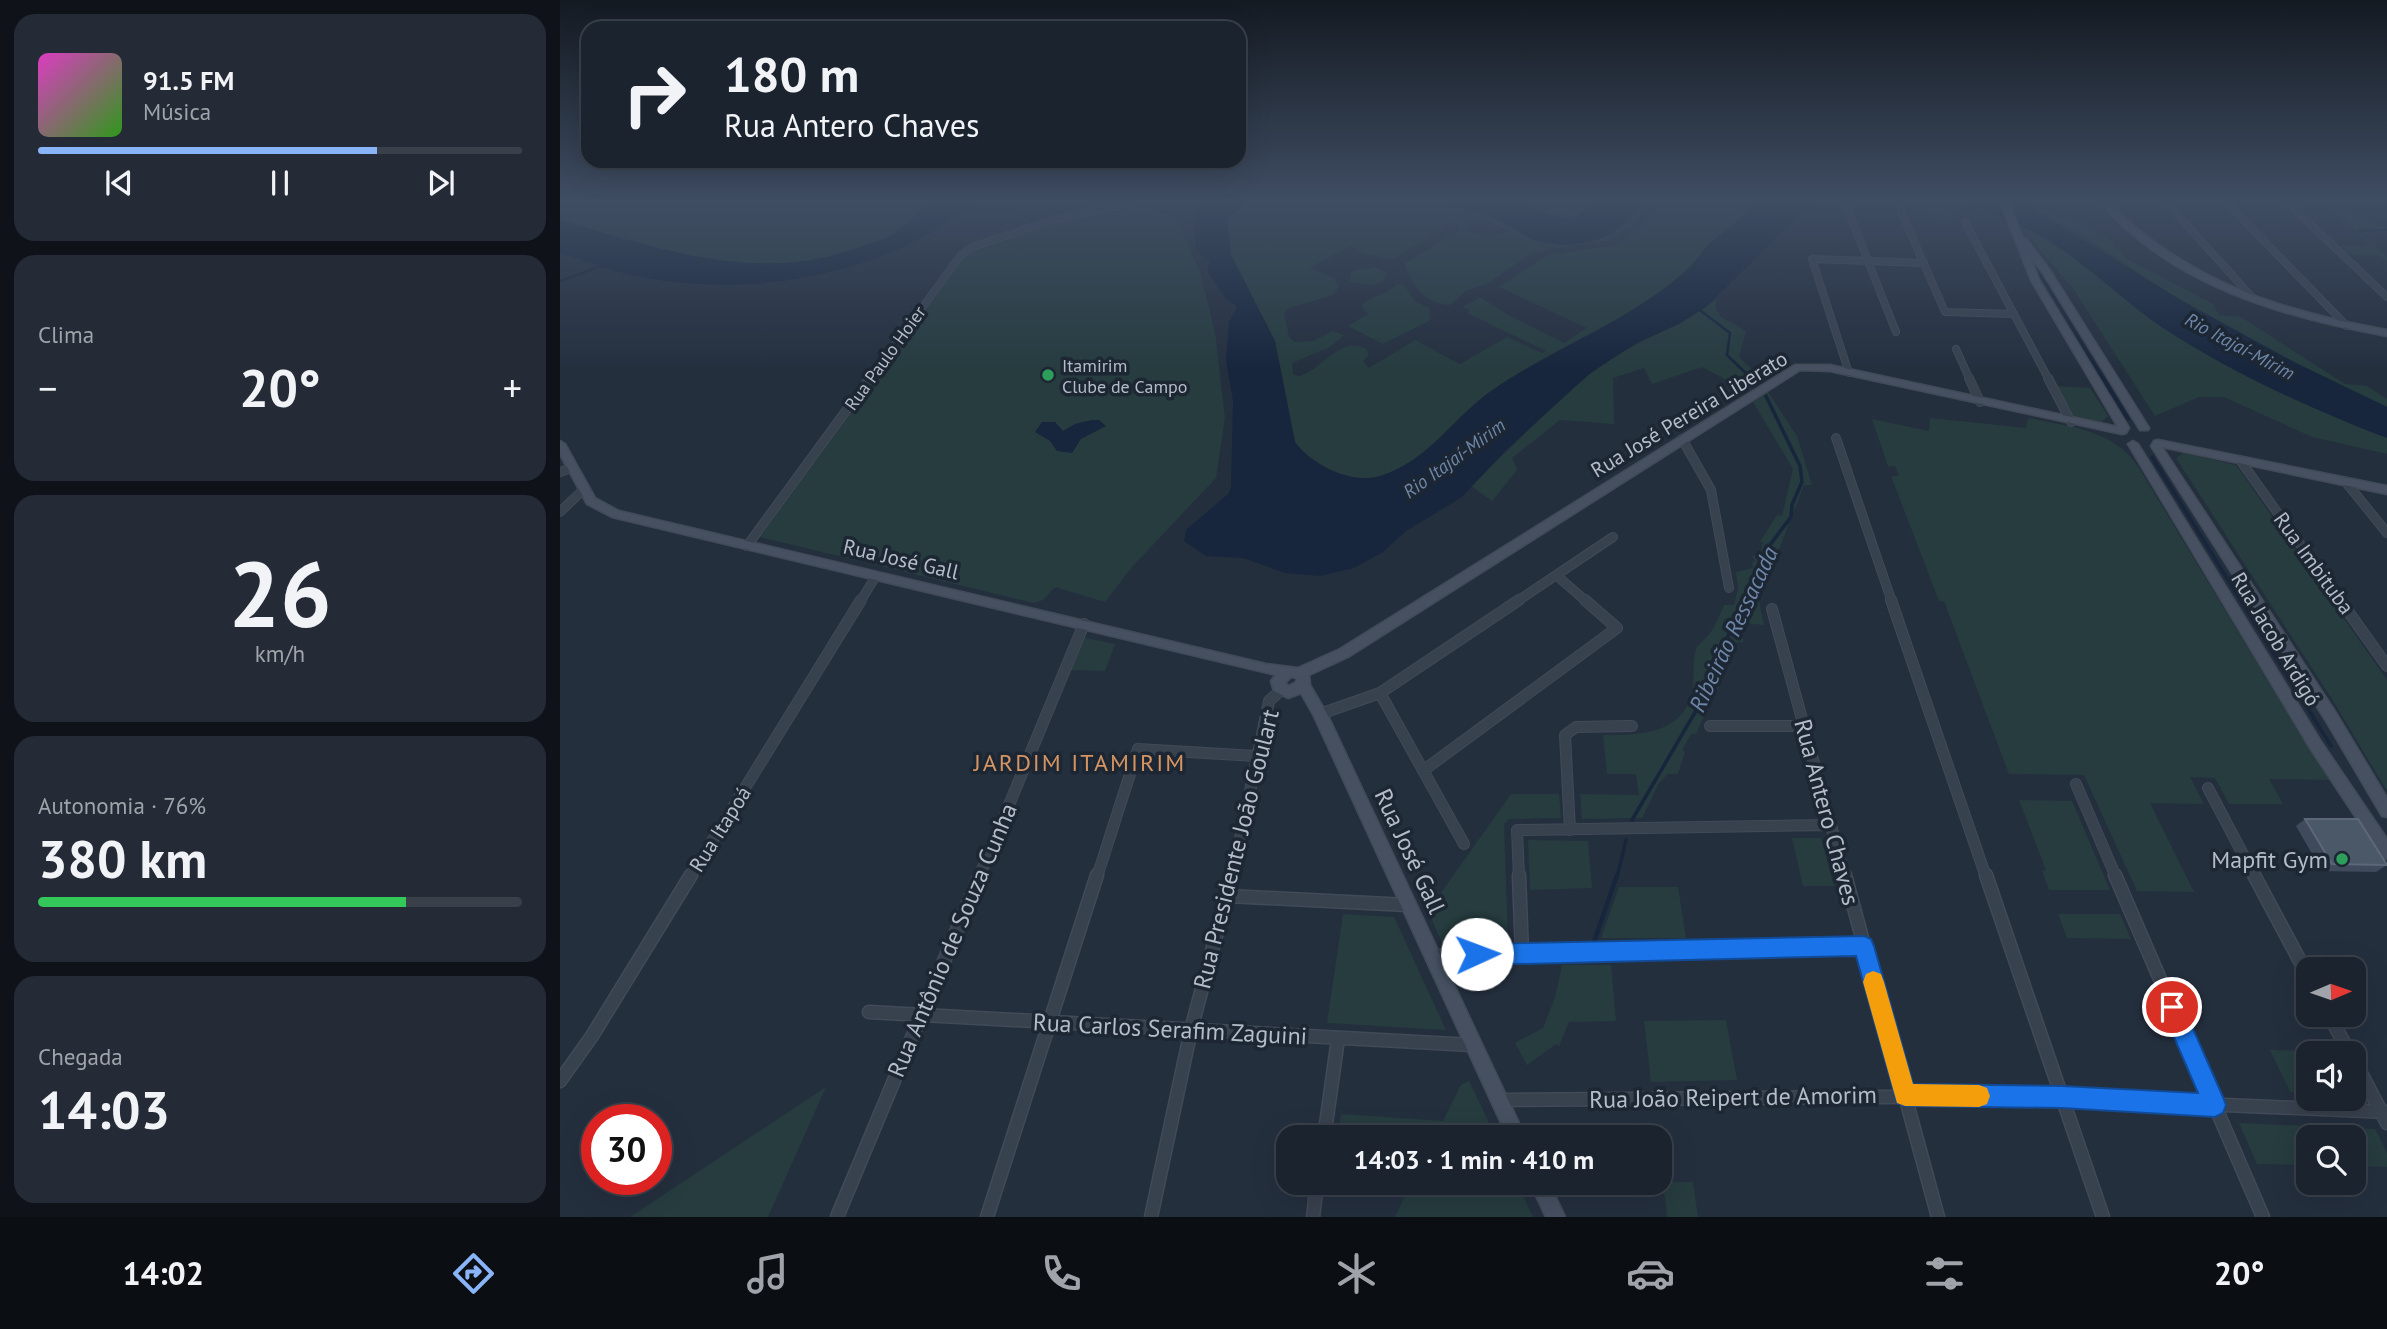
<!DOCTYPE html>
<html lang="pt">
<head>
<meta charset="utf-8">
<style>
  body { margin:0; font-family:"PT Sans",sans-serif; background:#242b36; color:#f1f3f6; height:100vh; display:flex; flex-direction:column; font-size:26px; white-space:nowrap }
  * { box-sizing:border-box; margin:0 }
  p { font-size:23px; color:#a0a4aa }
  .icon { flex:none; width:38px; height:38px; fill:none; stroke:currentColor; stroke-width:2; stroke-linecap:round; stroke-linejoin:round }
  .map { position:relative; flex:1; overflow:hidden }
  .sheet { display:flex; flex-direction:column; gap:14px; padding:14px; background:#0f1319; width:560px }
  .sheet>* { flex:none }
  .hud { position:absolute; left:21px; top:21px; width:665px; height:147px; border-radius:21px; box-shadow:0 7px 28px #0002,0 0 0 2px #39404a; background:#1b232e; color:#f1f3f6; overflow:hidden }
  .needle { width:46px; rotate:88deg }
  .controls { position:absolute; left:1736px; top:957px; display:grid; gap:14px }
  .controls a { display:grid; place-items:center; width:70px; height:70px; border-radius:14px; background:#1b232e; box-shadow:0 7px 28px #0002,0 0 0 2px #39404a; font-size:35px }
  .speed { position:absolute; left:21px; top:1104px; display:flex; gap:14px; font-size:35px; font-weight:700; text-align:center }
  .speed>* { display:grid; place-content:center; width:91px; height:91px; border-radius:50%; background:#1b232e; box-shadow:0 7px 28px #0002,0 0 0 2px #39404a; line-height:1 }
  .speed .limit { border:10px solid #d22; background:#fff; color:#111 }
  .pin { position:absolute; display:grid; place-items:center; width:60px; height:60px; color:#fff; margin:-30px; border:4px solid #fff; border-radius:50%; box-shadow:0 2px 7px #0007 }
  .me { position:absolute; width:77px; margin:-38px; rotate:88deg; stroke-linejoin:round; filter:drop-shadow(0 0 5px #0008) }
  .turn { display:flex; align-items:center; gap:24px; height:147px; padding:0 28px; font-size:32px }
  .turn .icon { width:91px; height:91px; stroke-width:2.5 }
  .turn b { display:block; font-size:49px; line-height:60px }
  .big { font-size:52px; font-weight:600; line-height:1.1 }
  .sheet .card { flex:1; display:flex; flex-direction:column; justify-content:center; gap:10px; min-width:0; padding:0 24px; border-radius:21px; background:#242b36 }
  .sheet .dial { align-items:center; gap:0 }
  .dial b { font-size:91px; line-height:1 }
  .song { display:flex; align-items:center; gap:21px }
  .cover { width:84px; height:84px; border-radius:10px; background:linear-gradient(135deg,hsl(310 70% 55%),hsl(110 70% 35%)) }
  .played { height:7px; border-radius:4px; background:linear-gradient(90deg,#8ab4f8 70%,#39404a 70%) }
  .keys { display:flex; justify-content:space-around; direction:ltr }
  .heat { display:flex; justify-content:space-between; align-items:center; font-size:38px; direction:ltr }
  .charge { height:10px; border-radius:5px; background:linear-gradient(90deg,#34c759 76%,#39404a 0) }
  .trip { position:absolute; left:716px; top:1125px; width:396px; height:70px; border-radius:21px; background:#1b232e; box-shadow:0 7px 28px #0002,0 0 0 2px #39404a; font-weight:600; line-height:70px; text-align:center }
  .menu { display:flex; height:112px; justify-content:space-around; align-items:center; background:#0b0e12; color:#a0a4aa }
  .menu .icon { width:49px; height:49px }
  .menu .current { color:#8ab4f8 }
  .menu b { font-size:32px; color:#f1f3f6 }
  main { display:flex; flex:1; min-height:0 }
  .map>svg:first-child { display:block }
</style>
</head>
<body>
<main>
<section class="sheet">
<div class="card">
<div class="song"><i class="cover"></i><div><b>91.5 FM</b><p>Música</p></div></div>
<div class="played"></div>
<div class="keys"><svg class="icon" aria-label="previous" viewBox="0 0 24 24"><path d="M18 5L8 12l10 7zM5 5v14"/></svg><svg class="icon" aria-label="pause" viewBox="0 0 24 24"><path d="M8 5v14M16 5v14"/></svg><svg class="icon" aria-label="next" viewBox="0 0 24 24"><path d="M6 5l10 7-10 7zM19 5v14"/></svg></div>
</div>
<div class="card"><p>Clima</p>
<div class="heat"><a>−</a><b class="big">20°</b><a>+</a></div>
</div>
<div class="card dial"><b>26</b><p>km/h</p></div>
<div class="card"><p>Autonomia · 76%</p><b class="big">380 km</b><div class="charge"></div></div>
<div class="card"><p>Chegada</p><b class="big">14:03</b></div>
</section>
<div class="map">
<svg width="1827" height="1217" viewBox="0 0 1827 1217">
  <rect width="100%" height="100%" fill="#242f3e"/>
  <path fill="#263c3f" d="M 0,201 L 371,201 C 358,213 345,227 330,236 C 321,241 309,243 300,247 C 197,285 100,249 0,220 Z
    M 688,201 L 881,201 L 937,220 L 975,241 L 989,243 L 1031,241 L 1048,236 L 1068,222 L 1081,201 L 1090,201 L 1074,225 L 1048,241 L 973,252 L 927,284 L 907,290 L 890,305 C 866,305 848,282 845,263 L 898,231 L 909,231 L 929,238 L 948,231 L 919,218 L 907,224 L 907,227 L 897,228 L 899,223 L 892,223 L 832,260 L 802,253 L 792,245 L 750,268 L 774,278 L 779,287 L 773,295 L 727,309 L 724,314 L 729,336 L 734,342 L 753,341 L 772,331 L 784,335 L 770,347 L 732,363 L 733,374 L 739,376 C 761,371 781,334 806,349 L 809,354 L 803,361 L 809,368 L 855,340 L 900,364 L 947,337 L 982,353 L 986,351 L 907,313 L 910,310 L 903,307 L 920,297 L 950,316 L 1004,343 L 1027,328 L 939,287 L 988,255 L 1055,245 L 1078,230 L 1094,214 L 1099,201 L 1197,201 C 1187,216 1168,227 1154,240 C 1144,248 1138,259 1129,268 C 1072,320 996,346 934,389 C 895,416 868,462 820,476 C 792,485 751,464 735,442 L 715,341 L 671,255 L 667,219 Z
    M 951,201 L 1037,201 C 1013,229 981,214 951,201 Z
    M 1255,201 L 1393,201 L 1399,209 L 1389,209 L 1394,219 L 1370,218 L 1365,209 L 1254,206 Z
    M 1454,201 C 1479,201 1497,224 1522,222 L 1533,232 L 1543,233 L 1565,258 L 1653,304 L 1659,315 L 1681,317 L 1785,384 L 1807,386 L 1827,399 L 1827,407 C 1756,374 1686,339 1619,299 C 1565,266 1514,224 1454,201 Z
    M 1762,201 C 1786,201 1799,224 1827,226 L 1827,232 L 1801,233 L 1827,257 L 1827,261 L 1821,256 L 1790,255 L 1780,246 L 1811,246 Z
    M 576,204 L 616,216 L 640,272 L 655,332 L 665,418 L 656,478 L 572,567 L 545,602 L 495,587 L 483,600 L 474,603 L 200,537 L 408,252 L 501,219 Z
    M 1465,226 L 1498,246 L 1602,327 L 1635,347 L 1756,408 L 1827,438 L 1827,454 L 1752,437 L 1664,397 L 1639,397 L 1595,416 L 1514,290 L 1464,231 Z
    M 815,267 L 828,273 L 822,282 L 811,285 L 789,282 L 792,271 Z
    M 837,284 L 844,285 L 856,302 L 869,308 L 870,320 L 867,322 L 823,344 L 788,326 L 808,314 L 801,306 C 810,295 826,296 837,284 Z
    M 1154,301 L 1157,301 L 1155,307 L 1161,317 L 1186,331 L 1179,357 L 1202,380 L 1187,391 L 1142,367 L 1092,384 L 1084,368 L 1053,378 L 1054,424 L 1000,420 L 952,458 L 957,470 L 932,501 L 911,486 C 950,449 988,409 1029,375 C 1067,343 1115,331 1154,301 Z
    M 1496,386 L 1530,388 L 1548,416 L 1542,422 L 1513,417 Z
    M 1208,392 L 1237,436 L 1252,485 L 1244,485 L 1199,601 L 1204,625 L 1183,623 L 1183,642 L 1171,643 C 1170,674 1147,707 1136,734 L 1131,734 L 1122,750 L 1125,752 L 1118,774 L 1108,774 L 1099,783 L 1082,818 L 1022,819 L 1020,794 L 1079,795 L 1076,774 L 1047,774 L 1043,735 C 1076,735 1117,735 1131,698 C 1136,684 1131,665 1136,649 C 1138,644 1146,639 1150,633 C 1156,625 1160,614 1164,605 L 1174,605 L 1178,590 L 1176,572 L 1193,568 L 1192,562 L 1195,561 L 1192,556 L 1200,554 L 1203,542 L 1200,542 L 1217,515 L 1222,516 L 1233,469 L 1193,402 Z
    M 1370,418 L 1466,428 L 1468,418 C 1509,427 1554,429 1579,468 L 1743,739 L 1773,780 L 1709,779 L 1723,804 L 1669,804 L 1655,778 L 1630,777 L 1644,804 L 1590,803 L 1634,892 L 1577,891 L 1524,775 L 1449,774 L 1384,601 L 1379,601 L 1331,476 L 1339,476 L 1335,466 L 1328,466 L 1312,419 L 1369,431 Z
    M 1623,453 L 1676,465 L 1827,680 L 1827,791 L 1772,699 L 1616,458 Z
    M 521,637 L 555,644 L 545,671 L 508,670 Z
    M 951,794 L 999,794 L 1001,818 L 949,819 L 944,824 L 948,941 L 882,943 L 868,911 Z
    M 1459,800 L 1512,801 L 1550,890 L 1489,890 L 1482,871 L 1486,870 Z
    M 1261,838 L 1274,886 L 1243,886 L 1232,838 Z
    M 968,840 L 1028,841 L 1032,888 L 970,890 Z
    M 1059,887 L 1118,887 L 1126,938 L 1041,938 Z
    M 783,914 L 834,917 L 886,1030 L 767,1023 Z
    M 1498,914 L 1560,914 L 1571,939 L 1507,938 Z
    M 1002,965 L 1051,965 L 1056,1021 L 1009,1022 L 999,1046 L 996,1044 L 967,1065 L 955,1043 L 983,1028 L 995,997 Z
    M 1166,1020 L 1177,1080 L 1091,1082 L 1084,1021 Z
    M 1710,1050 L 1774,1051 L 1775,1053 L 1748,1054 L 1748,1093 L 1730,1092 Z
    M 909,1081 L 936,1137 L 778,1137 L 781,1114 L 883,1121 L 901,1085 Z
    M 266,1087 L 208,1217 L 70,1217 Z
    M 1679,1123 L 1815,1129 L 1827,1153 L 1827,1167 L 1794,1166 L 1794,1138 L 1748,1138 L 1748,1165 L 1697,1164 Z
    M 1103,1182 L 1133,1182 L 1138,1217 L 1107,1217 Z
    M 812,1183 L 957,1183 L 973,1217 L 835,1217 L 850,1186 Z"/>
  <path fill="#17263c" d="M 371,201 L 416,201 C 327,277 185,300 72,275 C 47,270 25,259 0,254 L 0,220 C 99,249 198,285 300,247 C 309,243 321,241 330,236 C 345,227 358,213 371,201 Z
    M 644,201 L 688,201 L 667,219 L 671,255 L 715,341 L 735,442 C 751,465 792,485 820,476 C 868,462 894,416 934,389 C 996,347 1073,320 1129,268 C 1138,259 1144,248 1154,240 C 1168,227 1186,216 1197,201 L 1254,201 L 1146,307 L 1119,324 L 1078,342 L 1029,374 L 945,451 L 902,497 L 846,531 L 823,552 L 794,568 L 760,576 L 725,573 L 683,558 L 646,556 L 624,541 L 626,530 L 669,493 L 671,487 L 673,401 L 666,360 L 669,322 L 677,307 L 665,298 L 647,271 L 650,262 L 636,250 L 634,223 L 641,216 L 633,213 Z
    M 881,201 C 903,201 932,196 953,201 C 985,210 1009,233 1037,201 L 1081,201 C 1061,239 1019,252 977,241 C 967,238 958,230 948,225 C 928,214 904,206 881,201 Z
    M 1403,201 L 1454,201 L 1468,206 L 1619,299 L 1734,362 L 1827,407 L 1827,438 C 1753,410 1670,372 1603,328 C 1567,304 1535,271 1498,247 C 1468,226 1436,215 1403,201 Z
    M 532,420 L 539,420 L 546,426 L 521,439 L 512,453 L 497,451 L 490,441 L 475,432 L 482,422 L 495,422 L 503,431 L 515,424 Z"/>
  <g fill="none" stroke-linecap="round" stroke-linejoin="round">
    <path stroke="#17263c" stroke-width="2.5" d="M 1798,231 L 1827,230
      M 1480,274 L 1544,380
      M 0,281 L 44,265
      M 1137,308 L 1170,333 L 1167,355 L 1193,380"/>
    <path stroke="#17263c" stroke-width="3.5" d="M 1191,378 L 1197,384
      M 1543,378 L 1568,419
      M 1592,457 L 1771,746
      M 1072,820 L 1137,709 L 1203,554 L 1231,517 L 1232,505 L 1242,482 L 1240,466 L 1206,396
      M 1057,877 L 1066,840"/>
    <path stroke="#17263c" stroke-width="4.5" d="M 1034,942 L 1057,875"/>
    <g stroke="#414a57" stroke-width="8">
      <path id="street-far3" d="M 1605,201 L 1690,295
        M 1665,201 L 1787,326
        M 1726,201 L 1827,297
        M 1287,208 L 1336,332
        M 1340,209 L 1385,312 L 1454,314
        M 1405,222 L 1489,380
        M 1396,349 L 1410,380
        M 1289,373 L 1252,259 L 1364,263
        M 309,380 L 401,255 L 412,247 L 493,220 L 581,201"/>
    </g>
    <g stroke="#414a57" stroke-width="10">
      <path id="street-far2" d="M 1409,378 L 1420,402
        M 1488,378 L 1511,422
        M 1276,438 L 1332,602
        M 1122,439 L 1151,490 L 1169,588
        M 1680,460 L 1781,602
        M 0,472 L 11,468
        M 1785,481 L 1827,533
        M 0,512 L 23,490
        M 187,546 L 310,378
        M 996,575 L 1027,602
        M 300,602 L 316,576
        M 956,602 L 1053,537"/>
    </g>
    <g stroke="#414a57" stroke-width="12">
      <path id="street-far1" d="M 1331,600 L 1426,877
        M 1780,600 L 1827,666
        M 1212,609 L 1285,877
        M 820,693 L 904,844
        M 760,714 L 820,693 L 959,600
        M 1150,726 L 1243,726
        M 864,770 L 1057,628 L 1025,600
        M 1516,784 L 1556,877
        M 1648,788 L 1695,877
        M 1010,830 L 1005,735 L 1016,727 L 1072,726
        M 130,877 L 301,600
        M 419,877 L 524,624
        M 537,877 L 578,749 L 696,756
        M 672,877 L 709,701 L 721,690
        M 959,877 L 957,830 L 1271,825"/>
    </g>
    <g stroke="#414a57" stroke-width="15">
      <path id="street" d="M 959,875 L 962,953
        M 1285,875 L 1378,1217
        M 1426,875 L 1543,1217
        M 1555,875 L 1703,1217
        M 1694,875 L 1748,976
        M 668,896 L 847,905
        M 872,956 L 1304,946
        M 309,1012 L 912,1045
        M 1769,1015 L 1790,1054
        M 1794,1060 L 1827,1123
        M 0,1081 L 32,1036 L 131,875
        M 939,1100 L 1460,1096 L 1827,1112
        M 764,1138 L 778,1039
        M 277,1217 L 420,875
        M 427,1217 L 537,875
        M 591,1217 L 631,1030 L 672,875
        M 753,1217 L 757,1183"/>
    </g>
    <g stroke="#414a57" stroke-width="3">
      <path id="secondary" d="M 1440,201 L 1448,201 L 1463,238 L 1466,238 L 1491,272 L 1589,428 L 1588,430 L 1580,430 L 1483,273 L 1469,254 L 1479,280 L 1569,428 L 1566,433 L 1562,434 L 1270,371 L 1240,370 L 788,657 L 749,675 L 750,685 L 767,714 L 966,1138 L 948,1138 L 754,716 L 741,693 L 728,698 L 714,691 L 711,681 L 716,675 L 52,517 L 27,504 L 0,454 L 0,441 L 5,444 L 35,498 L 59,511 L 706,664 L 738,668 L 780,649 L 1235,365 L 1270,365 L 1558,427 L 1471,280 ZM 731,677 L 737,678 L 736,682 L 729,686 L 725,683 Z
        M 1539,201 L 1547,201 C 1626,281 1719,311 1827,330 L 1827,336 C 1722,317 1610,285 1539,201 Z
        M 1598,440 L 1827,486 L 1827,494 L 1602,447 L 1776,713 L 1827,798 L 1827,817 L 1822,816 L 1766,721 L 1591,446 L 1594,441 Z
        M 1573,441 L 1578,444 L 1760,740 L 1827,839 L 1827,859 L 1822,857 L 1750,748 L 1568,444 Z
        M 970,1183 L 989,1183 L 1005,1217 L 986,1217 Z"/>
    </g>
    <use href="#street-far3" stroke="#38414e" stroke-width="6"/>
    <use href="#street-far2" stroke="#38414e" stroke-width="8"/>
    <use href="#street-far1" stroke="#38414e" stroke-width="10"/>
    <use href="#street" stroke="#38414e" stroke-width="12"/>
    <use href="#secondary" fill="#465061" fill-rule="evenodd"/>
  </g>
  <path fill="#3f4b5c" d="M 1745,819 L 1827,865 L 1816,872 L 1762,871 L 1736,826 Z"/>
  <path fill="#4b5868" stroke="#5c6777" stroke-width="2" d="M 1745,819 L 1798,819 L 1827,865 L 1772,864 Z"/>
  <linearGradient id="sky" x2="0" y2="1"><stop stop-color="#141a22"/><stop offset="0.54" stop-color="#3f4d63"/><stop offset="1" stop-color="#3f4d63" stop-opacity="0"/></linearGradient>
  <rect width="1827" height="371" fill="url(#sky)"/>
  <path fill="#1a73e8" stroke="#114b97" stroke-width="2" d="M 1304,936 L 1311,939 L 1314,946 L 1353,1084 L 1502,1086 L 1638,1093 L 1601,1007 L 1604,999 L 1612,996 L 1620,999 L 1663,1097 L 1666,1105 L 1663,1113 L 1655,1117 L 1502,1108 L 1345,1106 L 1337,1103 L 1296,956 L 917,965 L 909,962 L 906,954 L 909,947 L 917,944 Z"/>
  <path fill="#f59e0b" d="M 1313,971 L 1321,974 L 1324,982 L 1353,1084 L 1419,1085 L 1427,1088 L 1430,1096 L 1427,1104 L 1419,1107 L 1345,1106 L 1337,1103 L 1303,982 L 1306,974 Z"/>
  <g fill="#2e9e5b" stroke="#1d2633" stroke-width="2.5">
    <circle cx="488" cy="375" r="7"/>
    <circle cx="1782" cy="859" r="7"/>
  </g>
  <g text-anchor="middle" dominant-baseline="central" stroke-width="7" stroke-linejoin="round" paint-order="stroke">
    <g font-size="18" fill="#b4bcc9" stroke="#1d2633">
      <text transform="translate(325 358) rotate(-54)">Rua Paulo Hoier</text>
    </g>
    <g font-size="18" fill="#b4bcc9" stroke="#1d2633" text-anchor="start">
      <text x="502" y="365">Itamirim<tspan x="502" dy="21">Clube de Campo</tspan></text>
    </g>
    <g font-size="19" font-style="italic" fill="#6d86a8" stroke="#1d2633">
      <text transform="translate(1680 346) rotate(28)">Rio Itajaí-Mirim</text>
      <text transform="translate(894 458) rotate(-36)">Rio Itajaí-Mirim</text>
    </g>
    <g font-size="21" fill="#b4bcc9" stroke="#1d2633">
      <text transform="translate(1129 414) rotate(-31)">Rua José Pereira Liberato</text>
      <text transform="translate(341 559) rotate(13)">Rua José Gall</text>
      <text transform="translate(1754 563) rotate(54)">Rua Imbituba</text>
      <text transform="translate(1716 639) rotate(59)">Rua Jacob Ardigó</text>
      <text transform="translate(160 829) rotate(-58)">Rua Itapoá</text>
    </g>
    <g font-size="23" font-style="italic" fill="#6d86a8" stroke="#1d2633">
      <text transform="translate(1173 629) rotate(-65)">Ribeirão Ressacada</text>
    </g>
    <g font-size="24" letter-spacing="2" fill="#d59563" stroke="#1d2633">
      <text x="520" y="762">JARDIM ITAMIRIM</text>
    </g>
    <g font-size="24" fill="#b4bcc9" stroke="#1d2633">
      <text transform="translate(1267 812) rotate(75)">Rua Antero Chaves</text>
      <text transform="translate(676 849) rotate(-76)">Rua Presidente João Goulart</text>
      <text transform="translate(850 851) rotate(65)">Rua José Gall</text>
      <text transform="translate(392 940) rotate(-67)">Rua Antônio de Souza Cunha</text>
      <text transform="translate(610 1029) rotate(3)">Rua Carlos Serafim Zaguini</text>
      <text transform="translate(1173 1097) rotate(-1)">Rua João Reipert de Amorim</text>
    </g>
    <g font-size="24" fill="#b4bcc9" stroke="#1d2633" text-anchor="end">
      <text x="1768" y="859">Mapfit Gym</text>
    </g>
  </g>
</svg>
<div class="controls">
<a><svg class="needle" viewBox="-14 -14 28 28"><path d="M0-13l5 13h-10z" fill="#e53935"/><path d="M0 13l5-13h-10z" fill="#a0a4aa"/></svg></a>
<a><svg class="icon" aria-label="sound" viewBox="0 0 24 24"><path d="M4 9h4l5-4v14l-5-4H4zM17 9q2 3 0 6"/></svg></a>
<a><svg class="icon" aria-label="search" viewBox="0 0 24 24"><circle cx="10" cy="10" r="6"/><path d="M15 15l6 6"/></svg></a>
</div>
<div class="speed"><div class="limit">30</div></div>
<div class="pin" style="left:1612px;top:1007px;background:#d93025"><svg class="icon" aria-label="arrive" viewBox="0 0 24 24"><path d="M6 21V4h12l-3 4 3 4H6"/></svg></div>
<svg class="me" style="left:917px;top:954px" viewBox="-20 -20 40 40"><circle r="19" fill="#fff"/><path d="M0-13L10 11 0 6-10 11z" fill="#1a73e8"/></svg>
<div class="trip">14:03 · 1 min · 410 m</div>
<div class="hud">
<div class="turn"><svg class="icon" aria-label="right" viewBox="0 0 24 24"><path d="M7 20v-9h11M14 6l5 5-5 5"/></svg><div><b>180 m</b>Rua Antero Chaves</div></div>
</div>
</div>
</main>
<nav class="menu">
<b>14:02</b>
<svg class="icon current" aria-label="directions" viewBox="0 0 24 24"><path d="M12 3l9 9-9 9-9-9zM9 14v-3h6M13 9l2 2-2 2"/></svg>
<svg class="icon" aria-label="music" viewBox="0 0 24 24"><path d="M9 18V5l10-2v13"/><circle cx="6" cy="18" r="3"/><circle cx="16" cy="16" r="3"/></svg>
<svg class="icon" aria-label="phone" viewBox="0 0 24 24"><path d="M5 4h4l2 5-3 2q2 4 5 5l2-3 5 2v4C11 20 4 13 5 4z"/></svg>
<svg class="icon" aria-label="climate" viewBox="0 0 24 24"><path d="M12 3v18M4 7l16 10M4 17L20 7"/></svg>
<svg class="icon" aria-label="car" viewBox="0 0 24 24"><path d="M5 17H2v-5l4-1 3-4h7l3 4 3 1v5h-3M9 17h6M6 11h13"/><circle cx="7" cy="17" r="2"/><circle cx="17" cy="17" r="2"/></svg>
<svg class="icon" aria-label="filters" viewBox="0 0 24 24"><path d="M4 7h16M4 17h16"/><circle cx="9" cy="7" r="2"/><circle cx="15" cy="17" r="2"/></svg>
<b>20°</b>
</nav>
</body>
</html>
